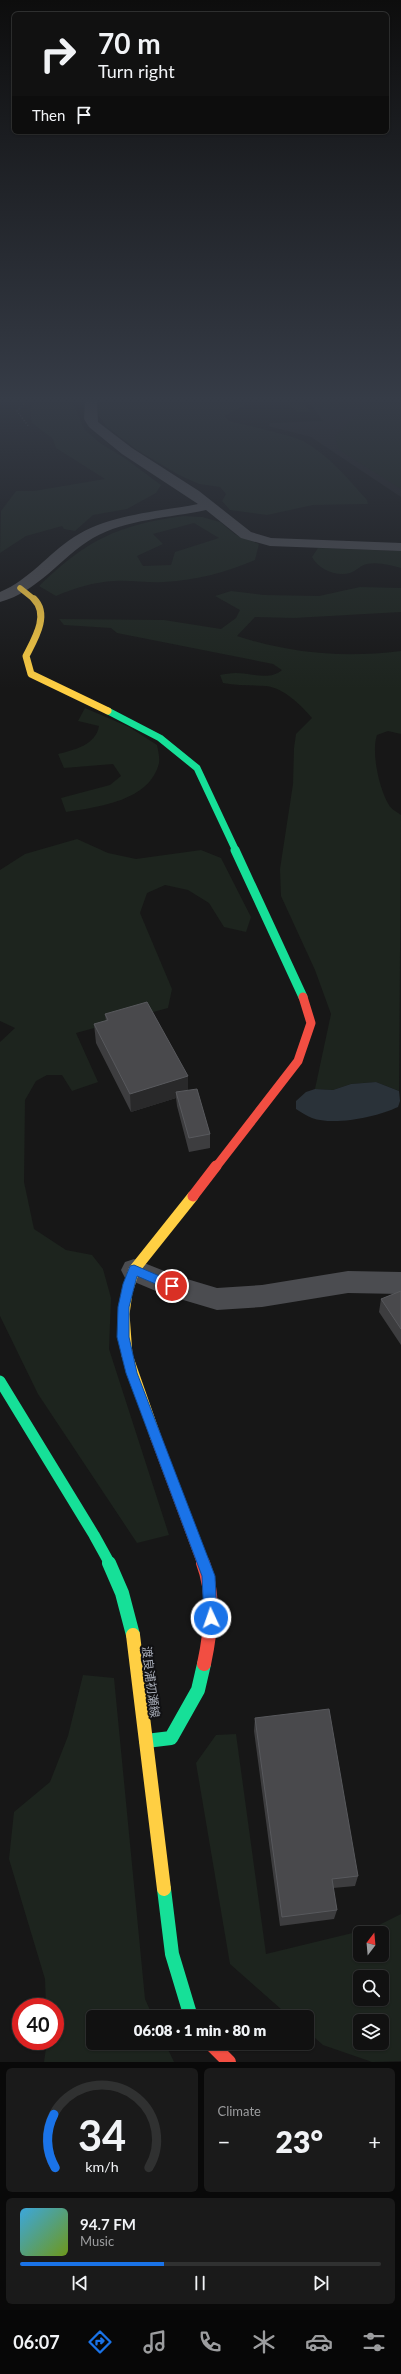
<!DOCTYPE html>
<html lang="en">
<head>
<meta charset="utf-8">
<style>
  body { margin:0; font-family:Lato,"Noto Sans JP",sans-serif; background:#1a1a1a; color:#f1f3f6; height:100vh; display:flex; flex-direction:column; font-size:15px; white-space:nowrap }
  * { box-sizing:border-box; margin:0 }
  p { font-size:13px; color:#9c9d9f }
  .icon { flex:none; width:22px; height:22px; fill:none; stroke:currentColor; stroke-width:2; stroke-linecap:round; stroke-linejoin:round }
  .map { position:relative; height:2062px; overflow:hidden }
  .details { display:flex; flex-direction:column; gap:6px; padding:6px; background:#090909; flex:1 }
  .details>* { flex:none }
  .banner { position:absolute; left:12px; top:12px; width:377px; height:122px; border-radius:6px; box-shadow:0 1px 3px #0004,0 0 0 1px #303131; background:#111; color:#f1f3f6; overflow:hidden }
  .needle { width:26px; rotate:16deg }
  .tools { position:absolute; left:353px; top:1926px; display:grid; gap:8px }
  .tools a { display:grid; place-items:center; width:36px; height:36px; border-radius:6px; background:#111; box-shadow:0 1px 3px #0004,0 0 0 1px #303131; font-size:20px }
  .speed { position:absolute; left:12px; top:1998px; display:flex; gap:8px; font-size:20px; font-weight:700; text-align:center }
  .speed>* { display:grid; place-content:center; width:52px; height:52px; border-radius:50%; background:#111; box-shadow:0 1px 3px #0004,0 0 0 1px #303131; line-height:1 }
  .speed .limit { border:6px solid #d22; background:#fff; color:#111 }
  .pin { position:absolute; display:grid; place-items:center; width:34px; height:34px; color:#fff; margin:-17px; border:2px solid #fff; border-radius:50%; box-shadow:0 1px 4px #0007 }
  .me { position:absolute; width:44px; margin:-22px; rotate:357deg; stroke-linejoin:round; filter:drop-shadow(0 0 3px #0008) }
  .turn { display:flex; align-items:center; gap:14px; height:84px; padding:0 20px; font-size:18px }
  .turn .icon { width:52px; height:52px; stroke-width:2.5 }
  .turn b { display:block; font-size:28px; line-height:34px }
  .then { display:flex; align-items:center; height:38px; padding:0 20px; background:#0003; gap:8px; font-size:15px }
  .big { font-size:30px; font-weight:800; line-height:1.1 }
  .details .tile { flex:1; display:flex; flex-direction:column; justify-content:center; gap:6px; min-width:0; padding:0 14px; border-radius:6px; background:#1a1a1a }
  .details .dial { align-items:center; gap:0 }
  .dial svg { height:104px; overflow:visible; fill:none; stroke:#303131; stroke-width:7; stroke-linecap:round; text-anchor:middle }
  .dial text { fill:#f1f3f6; stroke:none }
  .song { display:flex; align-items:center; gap:12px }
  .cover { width:48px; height:48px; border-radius:6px; background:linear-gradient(135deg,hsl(200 70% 55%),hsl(80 70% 35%)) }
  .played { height:4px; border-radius:2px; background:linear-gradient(90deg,#1a73e8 40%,#303131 40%) }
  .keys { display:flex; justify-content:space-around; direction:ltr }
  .heat { display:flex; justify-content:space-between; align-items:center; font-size:22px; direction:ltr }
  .details .tiles { flex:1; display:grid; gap:6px; grid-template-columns:1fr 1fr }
  .tile:last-child { grid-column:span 2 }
  .trip { position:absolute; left:86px; top:2010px; width:228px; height:40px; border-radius:6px; background:#111; box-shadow:0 1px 3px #0004,0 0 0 1px #303131; font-weight:800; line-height:40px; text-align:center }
  .tab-bar { display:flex; height:64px; justify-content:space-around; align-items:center; background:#070707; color:#9c9d9f }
  .tab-bar .icon { width:28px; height:28px }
  .tab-bar .active { color:#1a73e8 }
  .tab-bar b { font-size:18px; color:#f1f3f6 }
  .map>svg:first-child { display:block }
</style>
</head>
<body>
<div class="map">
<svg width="401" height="2062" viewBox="0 0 401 2062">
  <rect width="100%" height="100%" fill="#171717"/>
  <path fill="#212123" d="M 307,400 L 401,400 L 401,497 L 311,437 L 268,426 L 270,423 L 323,421 Z"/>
  <path fill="#1d241e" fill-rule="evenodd" d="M 36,400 L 72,400 L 84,429 L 100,443 L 126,459 L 161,485 L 156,493 L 127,509 L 93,515 L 75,531 L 64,529 L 62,526 L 26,536 L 0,553 L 1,511 L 16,491 L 34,491 L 105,479 L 56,448 L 53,439 L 32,423 L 30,409 Z
    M 101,400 L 269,400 L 249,403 L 225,416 L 229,421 C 248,426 286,433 303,441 C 329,455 348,479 367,500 L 368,504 L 313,505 L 267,515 L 230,510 L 222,501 L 226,494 L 220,487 L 199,484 L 179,475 L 137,450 L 107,427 L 97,413 Z
    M 282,400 L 300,400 L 311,412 L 298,412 Z
    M 371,400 L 401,400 L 401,489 L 339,450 L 335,437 Z
    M 183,516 L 202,517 L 220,522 L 236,535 L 259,544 L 255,560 C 228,572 193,581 163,582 C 147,583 131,580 115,581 C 93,582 75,588 56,596 L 39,586 C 86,540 118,525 183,516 ZM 194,523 L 219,538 L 175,552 L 171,565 L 143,566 L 137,556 L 163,544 L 153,534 Z
    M 318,548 L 401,551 L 401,568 C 390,565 378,562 367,564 C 361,565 356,571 350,573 C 336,577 318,569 312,557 Z
    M 360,587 L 401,588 L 401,612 L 294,618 L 255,617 L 237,636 C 293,654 343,658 401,651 L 401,734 L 388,731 L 377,735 C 371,752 379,789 389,805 C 391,809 397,812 401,815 L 399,1091 L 376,1082 L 351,1084 L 333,1090 L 315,1089 L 331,1014 L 315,970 L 281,896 L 280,869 L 293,784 L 294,748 L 296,734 L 312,718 C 301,705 284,688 266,686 C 252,685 238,686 223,683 L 220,675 C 225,674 230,673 236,673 C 251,673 270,681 282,670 L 273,664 L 117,633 L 111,628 L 64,625 L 59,619 L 164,620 L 221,629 L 236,618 L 240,610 L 215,596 L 231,591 L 264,595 L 319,596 Z
    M 85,708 L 129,727 L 157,745 C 158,750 160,758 159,763 C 150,801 98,807 66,812 L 61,798 L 110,785 L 121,776 L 113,764 L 64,768 L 58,754 C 74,750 96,745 99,726 L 78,721 Z
    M 77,839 L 108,853 L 136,859 L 201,850 L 221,858 L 251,917 L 246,932 L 224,927 L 209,903 L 188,890 L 165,885 L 147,893 L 140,913 L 172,989 L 168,1008 L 76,1033 L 98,1082 L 72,1091 L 62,1075 L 47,1075 L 36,1081 L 25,1100 L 24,1182 L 34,1229 L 66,1250 L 92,1255 L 103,1269 L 111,1298 L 109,1349 L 169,1535 L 137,1543 L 38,1394 L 0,1316 L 0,1042 L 15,1028 L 0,1021 L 0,870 L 25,854 Z
    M 83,1675 L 114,1678 L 145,1999 L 153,2017 L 93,2017 L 93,2043 L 165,2043 L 174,2062 L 44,2062 L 47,2041 L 55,2041 L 55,2007 L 46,2007 L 45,1979 L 9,1859 L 14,1812 L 50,1782 L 68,1736 Z
    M 236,1734 L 266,1954 L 373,1928 L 401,1914 L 401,2061 L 372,2062 L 323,2045 L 307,2031 L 307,2017 L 290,2017 L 230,1964 L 196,1763 L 216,1735 ZM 360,1933 L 382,1933 L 382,1955 L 360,1955 ZM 360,1977 L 382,1977 L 382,1999 L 360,1999 ZM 360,2021 L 382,2021 L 382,2043 L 360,2043 Z"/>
  <path fill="#2a3239" d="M 376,1082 L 399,1091 L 400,1101 L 398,1107 C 377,1117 334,1126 312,1118 C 307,1116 301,1112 296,1109 L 296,1101 L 306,1092 L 315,1089 L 333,1090 L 351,1084 Z"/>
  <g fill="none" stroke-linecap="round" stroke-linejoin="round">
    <path stroke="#4d4e52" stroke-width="1.5" stroke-dasharray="1 2" stroke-linecap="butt" d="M 28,400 L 17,411 L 29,427"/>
    <path fill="#4b4c50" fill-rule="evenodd" d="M 85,400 L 97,400 L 98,422 L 132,448 L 199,491 L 251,532 L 271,538 L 401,543 L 401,551 L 270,546 L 241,538 L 206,510 C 170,518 126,519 93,538 C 61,557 38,592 0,602 L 0,592 C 29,580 48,554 74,537 C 110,514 157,512 198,504 L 122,454 L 89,427 L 84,419 Z
      M 134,1259 L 177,1276 L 217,1288 L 262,1285 L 348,1271 L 401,1272 L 401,1294 L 348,1293 L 262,1307 L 217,1310 L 163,1294 L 125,1278 L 121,1270 L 125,1262 Z"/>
    <path stroke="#16e098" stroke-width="7" d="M 108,711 L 160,738 L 197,768 L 236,851"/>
    <path stroke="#16e098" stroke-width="9" d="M 235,850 L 303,997"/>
    <path stroke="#16e098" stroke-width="11" d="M 0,1381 L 94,1535 L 110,1564"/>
    <path stroke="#16e098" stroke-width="14" d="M 109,1563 L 122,1593 L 133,1635
      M 146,1741 L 171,1738 L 198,1690 L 204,1664
      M 164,1889 L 172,1954 L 191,2017"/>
    <path stroke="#ffcf43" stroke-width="5.5" d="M 20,588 L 35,600"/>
    <path stroke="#ffcf43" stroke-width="7" d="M 34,599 C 50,615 34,640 26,656 L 31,674 L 108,711"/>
    <path stroke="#ffcf43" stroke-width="11" d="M 156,1438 L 127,1355 L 124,1314 L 127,1292 L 134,1270 L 193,1196"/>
    <path stroke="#ffcf43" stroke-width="14" d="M 133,1635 L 164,1889"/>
    <path stroke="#f24e42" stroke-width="9" d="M 216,1167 L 298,1061 L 311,1023 L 303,997"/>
    <path stroke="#f24e42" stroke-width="11" d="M 193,1196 L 216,1166
      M 156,1438 L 203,1564"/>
    <path stroke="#f24e42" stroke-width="14" d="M 203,1563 C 215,1594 211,1632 204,1664
      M 210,2043 L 229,2062"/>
  </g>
  <path fill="#3d3d3f" d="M 105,1014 L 188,1076 L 188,1090 L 210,1134 L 210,1148 L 189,1152 L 177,1106 L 176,1098 L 131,1112 L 96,1043 L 94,1024 L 106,1021 Z
    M 401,1291 L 401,1345 L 379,1312 L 381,1299 Z
    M 255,1718 L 358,1876 L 355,1886 L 333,1888 L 337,1910 L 334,1919 L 280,1926 L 254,1731 Z"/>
  <path fill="#29292a" d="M 188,1076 L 188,1094 L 176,1092 L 176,1098 L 131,1112 L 130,1094 Z"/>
  <path fill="#49494c" stroke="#58595d" d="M 147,1002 L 188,1076 L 130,1094 L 94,1024 L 108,1020 L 105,1014 Z
    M 197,1089 L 210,1134 L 189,1138 L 176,1092 Z
    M 401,1291 L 401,1329 L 381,1299 Z
    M 329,1709 L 358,1876 L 332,1879 L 337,1910 L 282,1917 L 255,1718 Z"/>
  <linearGradient id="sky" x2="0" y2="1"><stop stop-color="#0d0d0d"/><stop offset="0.58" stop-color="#363c47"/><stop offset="1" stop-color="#363c47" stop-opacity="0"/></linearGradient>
  <rect width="401" height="689" fill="url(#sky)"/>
  <path fill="#1a73e8" stroke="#114b97" d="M 134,1265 L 176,1283 L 177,1286 L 172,1291 L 137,1276 L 129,1307 L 129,1337 L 137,1373 L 215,1576 L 217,1618 L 215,1623 L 211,1625 L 206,1623 L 204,1618 L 202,1576 L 126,1373 L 117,1337 L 118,1307 L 123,1284 L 130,1266 Z"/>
  <g text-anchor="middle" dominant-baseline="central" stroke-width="4" stroke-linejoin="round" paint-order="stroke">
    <g font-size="12" fill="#a8adb8" stroke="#111113">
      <text transform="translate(151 1682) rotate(83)">渡良浦初瀬線</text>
    </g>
  </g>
</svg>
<div class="tools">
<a><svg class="needle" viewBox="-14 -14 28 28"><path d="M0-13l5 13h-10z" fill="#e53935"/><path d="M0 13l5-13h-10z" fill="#9c9d9f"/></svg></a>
<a><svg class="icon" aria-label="search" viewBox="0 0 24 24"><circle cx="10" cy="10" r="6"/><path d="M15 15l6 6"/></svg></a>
<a><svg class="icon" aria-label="layers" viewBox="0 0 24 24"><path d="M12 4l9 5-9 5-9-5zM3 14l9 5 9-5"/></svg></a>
</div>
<div class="speed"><div class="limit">40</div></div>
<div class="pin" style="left:172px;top:1286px;background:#d93025"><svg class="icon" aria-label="arrive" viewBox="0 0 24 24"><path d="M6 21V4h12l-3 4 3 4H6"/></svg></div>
<svg class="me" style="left:211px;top:1618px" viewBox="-20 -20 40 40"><circle r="17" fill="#1a73e8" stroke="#fff" stroke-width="3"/><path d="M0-11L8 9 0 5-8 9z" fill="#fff"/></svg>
<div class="trip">06:08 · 1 min · 80 m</div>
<div class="banner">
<div class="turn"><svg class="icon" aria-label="right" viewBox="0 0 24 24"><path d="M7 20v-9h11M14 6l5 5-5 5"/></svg><div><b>70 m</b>Turn right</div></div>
<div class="then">Then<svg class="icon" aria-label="arrive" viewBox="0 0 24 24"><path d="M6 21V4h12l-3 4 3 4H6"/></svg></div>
</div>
</div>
<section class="details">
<div class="tiles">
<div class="tile dial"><svg viewBox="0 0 100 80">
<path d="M14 69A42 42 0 1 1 86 69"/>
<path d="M14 69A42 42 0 0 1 13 28" stroke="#1a73e8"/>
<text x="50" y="56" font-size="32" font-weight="700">34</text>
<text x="50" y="72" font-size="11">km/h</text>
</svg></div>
<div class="tile"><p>Climate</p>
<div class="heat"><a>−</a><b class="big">23°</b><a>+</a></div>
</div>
<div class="tile">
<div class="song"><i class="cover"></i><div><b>94.7 FM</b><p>Music</p></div></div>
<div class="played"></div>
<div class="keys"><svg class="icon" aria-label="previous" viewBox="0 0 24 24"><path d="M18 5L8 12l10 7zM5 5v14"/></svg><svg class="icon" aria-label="pause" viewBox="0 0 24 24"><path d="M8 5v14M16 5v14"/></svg><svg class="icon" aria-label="next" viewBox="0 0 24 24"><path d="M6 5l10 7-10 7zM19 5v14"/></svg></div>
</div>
</div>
</section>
<nav class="tab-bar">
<b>06:07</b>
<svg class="icon active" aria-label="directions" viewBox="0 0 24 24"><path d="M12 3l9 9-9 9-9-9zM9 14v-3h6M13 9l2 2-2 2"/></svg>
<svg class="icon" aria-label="music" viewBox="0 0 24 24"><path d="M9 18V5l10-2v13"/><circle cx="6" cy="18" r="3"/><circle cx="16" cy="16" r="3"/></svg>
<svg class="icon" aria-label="phone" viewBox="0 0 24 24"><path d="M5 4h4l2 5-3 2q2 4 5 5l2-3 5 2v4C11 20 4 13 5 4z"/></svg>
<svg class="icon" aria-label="climate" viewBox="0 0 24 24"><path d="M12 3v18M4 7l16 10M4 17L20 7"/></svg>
<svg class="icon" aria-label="car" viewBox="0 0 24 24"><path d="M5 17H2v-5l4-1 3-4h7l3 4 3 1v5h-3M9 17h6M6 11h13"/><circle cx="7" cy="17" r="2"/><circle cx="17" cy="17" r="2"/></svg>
<svg class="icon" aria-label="filters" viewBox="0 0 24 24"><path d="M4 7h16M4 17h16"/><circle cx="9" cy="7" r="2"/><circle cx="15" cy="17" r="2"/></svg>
</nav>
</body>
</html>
